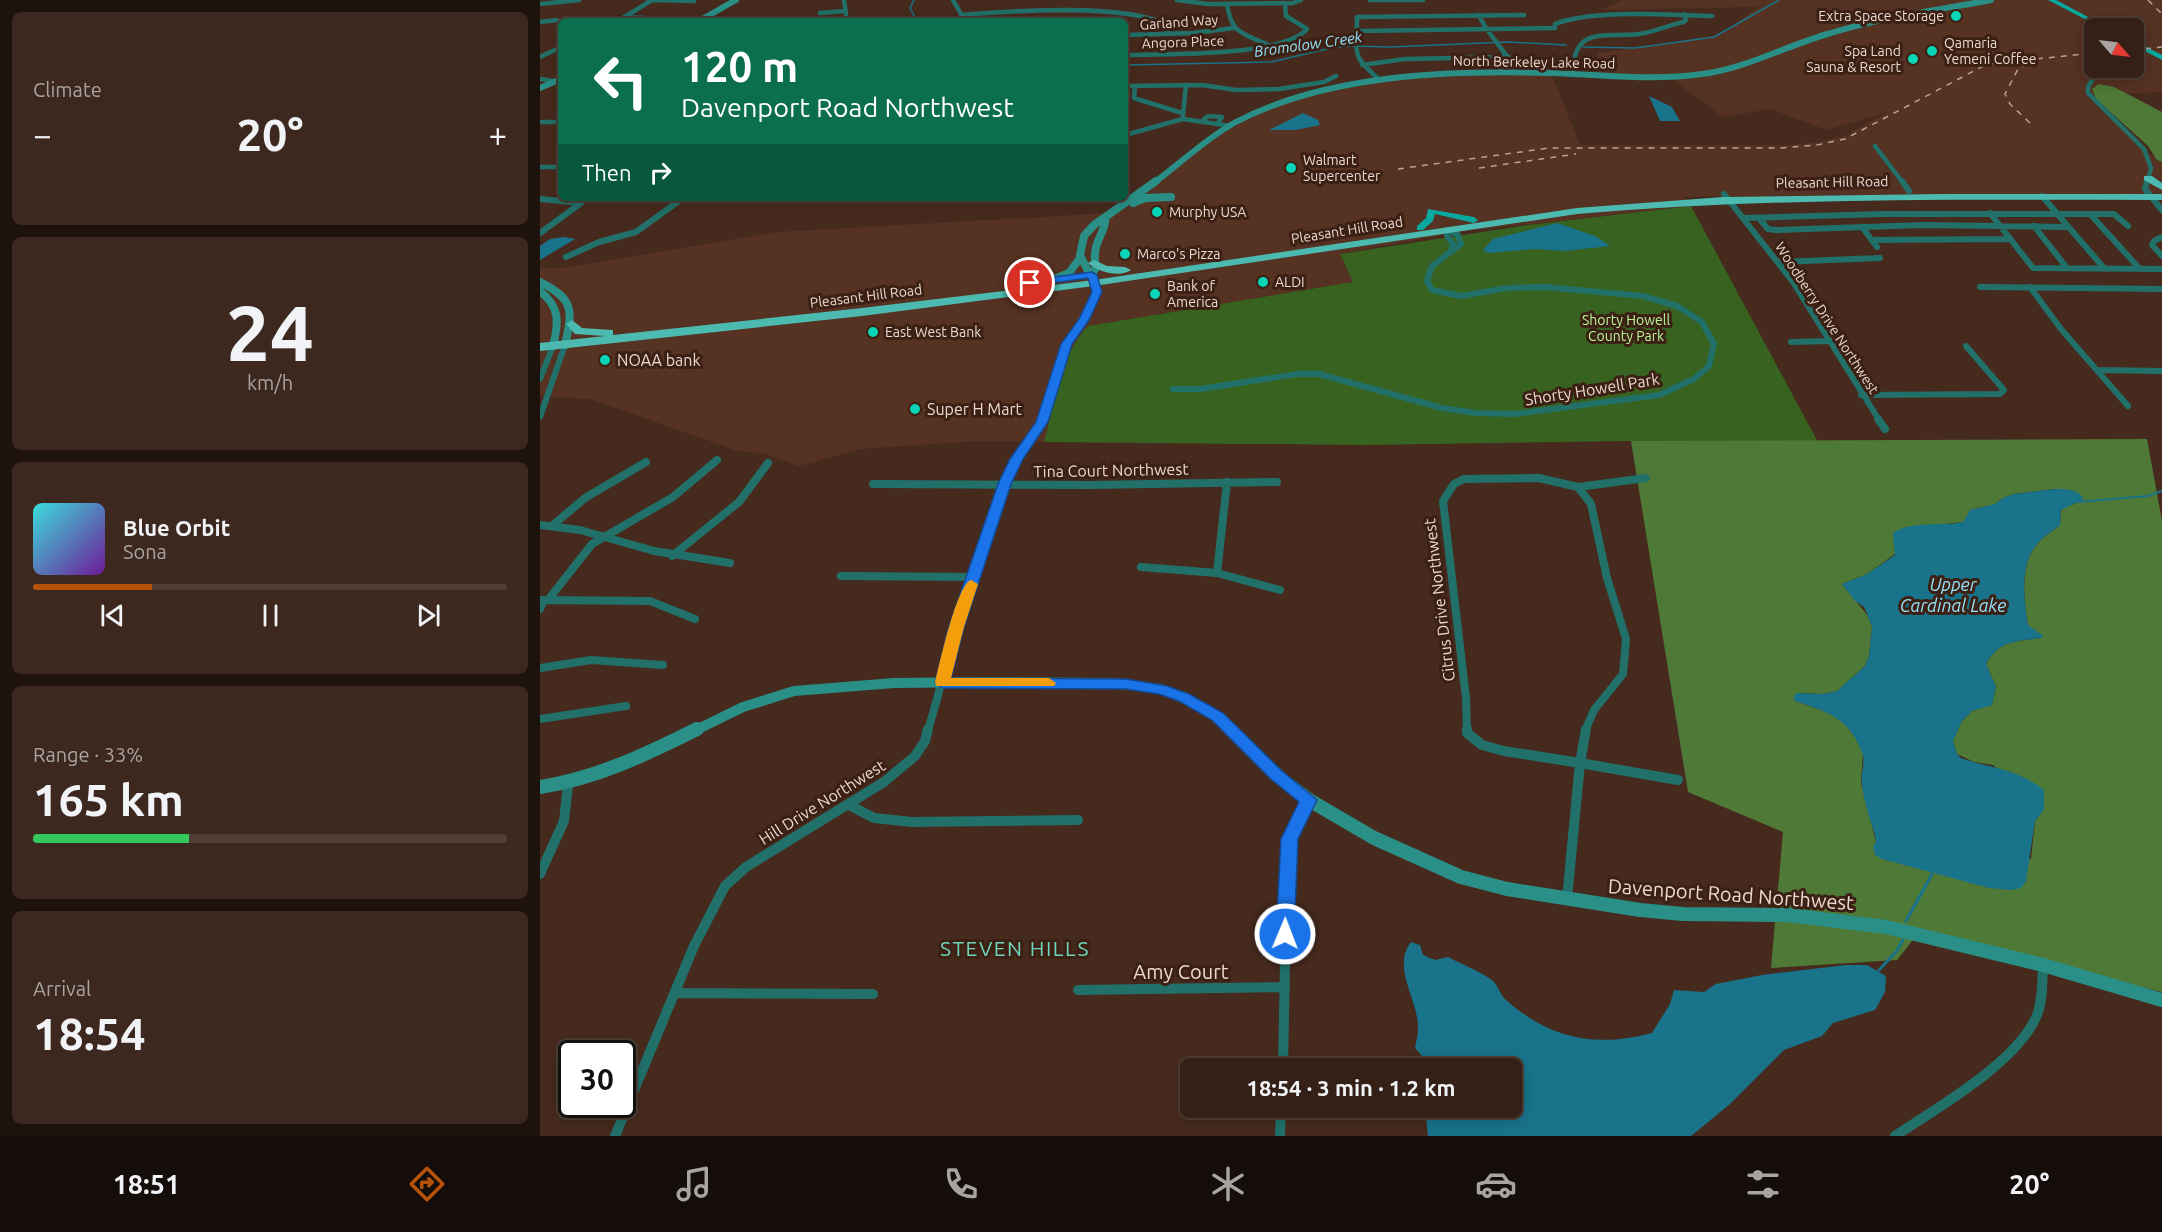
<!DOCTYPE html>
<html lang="en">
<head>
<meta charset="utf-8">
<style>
  body { margin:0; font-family:Ubuntu,sans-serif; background:#3c281f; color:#f1f3f6; height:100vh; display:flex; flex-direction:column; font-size:22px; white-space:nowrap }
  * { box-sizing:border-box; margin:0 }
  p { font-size:20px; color:#a9a3a1 }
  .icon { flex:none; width:33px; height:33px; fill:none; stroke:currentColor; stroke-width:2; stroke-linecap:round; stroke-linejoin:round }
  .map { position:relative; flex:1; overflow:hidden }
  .panel { display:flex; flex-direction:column; gap:12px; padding:12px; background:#1d120c; width:540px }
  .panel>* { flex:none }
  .top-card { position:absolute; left:18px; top:18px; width:570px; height:183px; border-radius:9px; box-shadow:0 3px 15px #0003,0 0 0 2px #4e3e35; background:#0b6e4f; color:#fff; overflow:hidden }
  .needle { width:39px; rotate:118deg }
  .buttons { position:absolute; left:1544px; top:18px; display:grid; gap:12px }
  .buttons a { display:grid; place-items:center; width:60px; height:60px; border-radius:9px; background:#342016; box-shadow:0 3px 15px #0003,0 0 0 2px #4e3e35; font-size:30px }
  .speed { position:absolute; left:18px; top:1040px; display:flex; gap:12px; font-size:30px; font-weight:700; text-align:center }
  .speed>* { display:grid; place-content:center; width:78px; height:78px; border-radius:50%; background:#342016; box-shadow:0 3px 15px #0003,0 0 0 2px #4e3e35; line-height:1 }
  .speed .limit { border:3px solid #111; border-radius:9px; background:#fff; color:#111 }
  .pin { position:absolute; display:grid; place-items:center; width:51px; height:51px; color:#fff; margin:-26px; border:3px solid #fff; border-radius:50%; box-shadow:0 2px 6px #0007 }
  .me { position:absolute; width:66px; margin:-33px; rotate:1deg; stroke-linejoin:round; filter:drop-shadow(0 0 4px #0008) }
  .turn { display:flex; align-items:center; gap:21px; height:126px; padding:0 24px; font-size:27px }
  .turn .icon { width:78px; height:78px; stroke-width:2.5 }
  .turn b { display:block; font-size:42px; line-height:51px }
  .then { display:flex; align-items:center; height:57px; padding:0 24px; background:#0003; gap:12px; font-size:22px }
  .big { font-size:45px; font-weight:600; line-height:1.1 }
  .panel .widget { flex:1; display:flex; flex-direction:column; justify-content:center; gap:9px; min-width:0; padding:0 21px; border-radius:9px; background:#3c281f }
  .panel .dial { align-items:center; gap:0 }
  .dial b { font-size:78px; line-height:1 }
  .song { display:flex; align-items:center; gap:18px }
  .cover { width:72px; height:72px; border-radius:9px; background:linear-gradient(135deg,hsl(180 70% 55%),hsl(280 70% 35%)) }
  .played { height:6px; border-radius:3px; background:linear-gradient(90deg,#b45309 25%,#4e3e35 25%) }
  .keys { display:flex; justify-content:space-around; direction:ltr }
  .heat { display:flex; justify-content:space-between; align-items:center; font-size:33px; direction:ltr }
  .charge { height:9px; border-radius:4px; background:linear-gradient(90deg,#34c759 33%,#4e3e35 0) }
  .trip { position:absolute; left:640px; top:1058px; width:342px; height:60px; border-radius:9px; background:#342016; box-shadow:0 3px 15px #0003,0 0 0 2px #4e3e35; font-weight:600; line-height:60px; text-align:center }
  .menu { display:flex; height:96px; justify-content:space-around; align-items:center; background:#150d09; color:#a9a3a1 }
  .menu .icon { width:42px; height:42px }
  .menu .on { color:#b45309 }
  .menu b { font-size:27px; color:#f1f3f6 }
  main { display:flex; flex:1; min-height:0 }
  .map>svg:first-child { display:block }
</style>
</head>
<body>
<main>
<section class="panel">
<div class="widget"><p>Climate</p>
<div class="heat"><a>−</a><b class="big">20°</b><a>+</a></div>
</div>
<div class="widget dial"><b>24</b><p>km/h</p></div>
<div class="widget">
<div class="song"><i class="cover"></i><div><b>Blue Orbit</b><p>Sona</p></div></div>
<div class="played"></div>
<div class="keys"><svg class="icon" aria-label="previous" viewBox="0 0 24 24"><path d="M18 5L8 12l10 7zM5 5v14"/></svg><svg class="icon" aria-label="pause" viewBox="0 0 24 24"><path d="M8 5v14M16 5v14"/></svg><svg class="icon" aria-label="next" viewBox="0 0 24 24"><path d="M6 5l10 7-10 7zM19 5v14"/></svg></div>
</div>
<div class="widget"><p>Range · 33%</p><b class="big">165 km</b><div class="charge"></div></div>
<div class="widget"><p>Arrival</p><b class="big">18:54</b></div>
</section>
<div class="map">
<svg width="1622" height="1136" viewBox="0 0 1622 1136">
  <rect width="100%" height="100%" fill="#462a1d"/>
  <path fill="#553222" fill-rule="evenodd" d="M 1083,0 L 1622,0 L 1622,92 L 1552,95 L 1608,153 L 1622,161 L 1622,197 L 1429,194 L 1145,197 L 1151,206 L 927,231 L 800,254 L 813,282 L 548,326 L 529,354 L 504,442 L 437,441 L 321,449 L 259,466 L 225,454 L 195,450 L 50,399 L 0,396 L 0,268 L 22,268 L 236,232 L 572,213 L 678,135 L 736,105 L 821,81 L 914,74 L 1011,73 L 1040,145 L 1248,145 L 1279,142 L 1304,136 L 1348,112 L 1286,130 L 1230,109 L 1183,117 L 1129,77 L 1055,75 L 1058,53 L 1180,35 L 1218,7 L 1061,10 ZM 1554,28 L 1593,28 L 1593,68 L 1554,68 Z"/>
  <path fill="#386220" d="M 1151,206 L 1278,442 L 1091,441 L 825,445 L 504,442 C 515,404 520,355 548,326 L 813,282 L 800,254 L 988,225 Z"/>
  <path fill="#4e7936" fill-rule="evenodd" d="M 1559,84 L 1574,87 L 1622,112 L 1622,162 L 1617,160 L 1608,146 L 1556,99 L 1552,89 Z
    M 1607,439 L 1622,521 L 1622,992 L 1380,931 L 1357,960 L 1231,968 L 1243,832 L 1148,792 L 1091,441 ZM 1514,489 L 1530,490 L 1535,504 L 1525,506 L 1521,511 L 1520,525 C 1513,531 1504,536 1498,543 C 1479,563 1484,601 1488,625 L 1502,638 C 1477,641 1459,640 1446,664 L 1456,687 L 1452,704 L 1432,711 L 1422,721 L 1413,741 L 1417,754 L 1434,762 L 1453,765 L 1504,809 L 1495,821 L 1491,859 L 1336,842 L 1321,783 L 1323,753 L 1315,736 L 1303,722 L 1290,713 L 1255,701 L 1257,693 L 1283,694 L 1297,691 L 1325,666 L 1329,656 L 1332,627 L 1328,616 L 1302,584 L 1327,574 L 1355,554 L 1355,539 L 1395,525 L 1424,522 L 1430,510 L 1455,504 L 1463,498 L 1474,494 Z"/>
  <path fill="#19738a" d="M 1109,96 L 1132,107 L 1140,121 L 1120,121 Z
    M 763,113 L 778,120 L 780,125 L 756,130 L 729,130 Z
    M 1017,223 L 1055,236 L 1070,246 L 1025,251 L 995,249 L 948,253 L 943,250 L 953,239 Z
    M 24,237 L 35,239 L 0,260 L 0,246 L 10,239 Z
    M 1514,489 C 1524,489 1538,489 1544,499 L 1521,510 L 1520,525 C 1513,531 1504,536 1498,543 C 1479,563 1484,601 1488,625 L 1503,636 L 1502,638 C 1477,641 1459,640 1446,664 L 1456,687 L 1452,705 L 1432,711 L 1422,721 L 1413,741 L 1417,754 L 1421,758 C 1452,769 1476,768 1504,790 L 1504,809 L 1495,821 L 1486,881 L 1481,888 L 1471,890 L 1449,888 L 1342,859 L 1335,855 L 1333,847 L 1336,842 L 1335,835 C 1330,819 1324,802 1322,785 C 1320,775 1326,761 1322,752 C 1309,718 1288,712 1255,701 L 1253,697 L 1257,693 L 1283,694 L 1297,691 L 1325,666 L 1329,656 L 1332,627 L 1328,616 L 1324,607 L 1315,601 L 1302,584 L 1327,574 L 1355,555 L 1353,533 C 1371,520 1402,527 1423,522 L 1430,510 L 1455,504 L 1463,498 L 1474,494 Z
    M 871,942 L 880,945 L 883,955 L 895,960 L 908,957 C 919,963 944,973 953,981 C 958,985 960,995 966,1000 C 1011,1039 1054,1048 1112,1033 L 1130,1004 L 1134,990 L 1164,992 L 1176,984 L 1222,975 L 1306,965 L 1327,965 L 1346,976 L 1345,992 L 1335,1010 L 1293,1023 L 1282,1036 L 1244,1050 L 1190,1104 L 1151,1136 L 888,1136 L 885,1107 L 972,1107 L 972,1068 L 883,1068 L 883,1057 L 875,1048 C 876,1042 878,1035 878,1029 C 879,1000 851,968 871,942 Z"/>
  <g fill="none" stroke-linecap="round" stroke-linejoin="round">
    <path stroke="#19738a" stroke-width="1.5" d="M 374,0 L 370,8 L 377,21
      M 1043,47 L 1095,48 L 1174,37 L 1239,0
      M 585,65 L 731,62 L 791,48 L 811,46 L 850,47 L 968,42 L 1026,45"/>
    <path stroke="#19738a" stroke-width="2" d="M 1538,502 L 1608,496 L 1622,491"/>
    <path stroke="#19738a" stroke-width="3" d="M 1366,921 L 1392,874
      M 1339,970 L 1356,952 L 1363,940"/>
    <path stroke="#21716a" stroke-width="4.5" d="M 112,0 L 154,1
      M 304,0 L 307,21
      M 413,0 L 425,21
      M 637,0 L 668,4 L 753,3 L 761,0
      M 830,0 L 883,0
      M 0,4 L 39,0
      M 687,4 C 691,34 703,33 728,45
      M 280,13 L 305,11
      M 421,15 C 470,11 588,2 629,26 L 627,33
      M 939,15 C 948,37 968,51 976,73
      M 86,17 L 123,19
      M 163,19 L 186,21
      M 78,21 L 112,0
      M 0,22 L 17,20
      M 817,31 L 1015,28 L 1015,24 C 1055,9 1128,15 1172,16
      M 585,35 L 654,33 L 694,28
      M 585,55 C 624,54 743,57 767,29 L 746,16 L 745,3
      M 0,57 L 21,47
      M 822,65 L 865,59 L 969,57
      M 1559,68 L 1548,87 L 1548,93 L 1604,149 L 1611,168 L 1607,183
      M 1033,74 C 1033,25 1064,38 1099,34 C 1114,32 1129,25 1144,22 L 1146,20 L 1144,14
      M 0,79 L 13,81
      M 840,80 C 810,55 817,54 817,17 L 984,15
      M 585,86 L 662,85 L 696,90 L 739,89 L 784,82 L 796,76
      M 595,86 L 594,98 L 642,113
      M 643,116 L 646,85
      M 664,119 L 669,116 L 682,117 L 678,123
      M 0,122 L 21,122
      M 585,135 L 643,119 L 691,126
      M 1335,146 L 1363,183
      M 0,167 L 21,167"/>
    <path stroke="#21716a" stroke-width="6" d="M 1362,181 L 1369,191
      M 1607,181 L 1605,189 L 1622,210
      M 1184,194 L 1253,282 L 1339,420
      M 1502,196 L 1563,267
      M 0,199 L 41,203
      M 141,200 L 286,198
      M 1450,213 L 1493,268 L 1622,269
      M 1550,214 L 1599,268
      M 1204,218 L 1343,214 L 1574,214 L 1588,226
      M 1219,218 L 1228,229 L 1236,230 L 1383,225 L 1528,227
      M 1494,226 L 1527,268
      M 1322,227 L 1337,247
      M 907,230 L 907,236 L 913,244 L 911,251
      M 0,233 L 41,203
      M 1622,237 L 1614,241 L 1612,245 L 1622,256
      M 1332,240 L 1470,239
      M 26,257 L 59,242 L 96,232 L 143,198
      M 1239,262 L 1340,258
      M 1440,287 L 1622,289
      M 1490,287 L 1521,329 L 1588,406
      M 1251,342 L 1291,341
      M 1557,370 L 1622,371
      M 0,379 L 13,346
      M 633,389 L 660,389 L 757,374 L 779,374 L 902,408 L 936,413 L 974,414 L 1119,395 L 1154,379 L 1169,366 L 1174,344 L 1162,322 L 1137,306 L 1103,296 L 1005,287 L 967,288 L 921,296 L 892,290 L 887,281 L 892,266 L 921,244 L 918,235 L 907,230
      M 1321,395 L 1460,394 L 1464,390 L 1426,346
      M 0,417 L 25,345
      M 503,420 L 526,344 L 555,300 L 557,292 L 554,283"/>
    <path stroke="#21716a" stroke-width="8" d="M 1338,419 L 1345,429
      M 333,484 L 551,485 L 737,482
      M 1038,487 L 1106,478
      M 0,525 L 40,530 L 114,551 L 190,563
      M 13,525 L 45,498 L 106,462
      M 132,556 L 199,502 L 228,463
      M 601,567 L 677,573 L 740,590
      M 677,573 L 687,482
      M 301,576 L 434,577
      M 0,600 L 110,601 L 155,619
      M 8,600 L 52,544 L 133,497 L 177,460
      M 0,609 L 4,600
      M 0,668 L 51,660 L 123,665
      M 0,719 L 86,706
      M 388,731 L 417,627 L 465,484 L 476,459 L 503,419
      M 927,731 L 926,698 L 903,501 L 914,484 L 924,479 L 999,478 L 1038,487 L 1051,504 L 1067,578 L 1086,639 L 1083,674 L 1054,710 L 1045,731"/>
    <path stroke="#21716a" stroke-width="10" d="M 927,729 L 927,733 L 942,745 L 964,751 L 1040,763
      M 1040,763 L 1138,780
      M 1040,763 L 1046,729
      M 309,805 L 334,818 L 372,822 L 538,820
      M 0,874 L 24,821 L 28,785
      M 1027,899 L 1040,763
      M 538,990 L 745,987
      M 136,993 L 333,994
      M 743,1068 L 747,858 L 749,839 L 769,800
      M 75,1136 L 154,946 L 185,886 L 206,867 L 344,782 L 375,756 L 385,741 L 388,729
      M 740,1136 L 741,1107
      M 1355,1136 C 1397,1108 1478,1062 1497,1015 C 1503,1000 1502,981 1503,965"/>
    <path stroke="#2a9087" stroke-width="6" d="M 159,21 L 196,0
      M 0,88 L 21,79
      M 614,183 C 639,164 667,138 694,123 C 786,74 910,70 1013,73 C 1062,75 1113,81 1162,74 C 1207,68 1248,45 1291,33 C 1343,17 1398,10 1451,0"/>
    <path stroke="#2a9087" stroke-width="8" d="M 593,203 L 605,198 L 631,197
      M 554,271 L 556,268 C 550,243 567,231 565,219
      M 512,280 L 529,273 L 540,258
      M 0,282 C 34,299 33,310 25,345
      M 554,283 L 540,255 L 544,236 L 554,225 L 616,181
      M 0,291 C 20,307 19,322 13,346"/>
    <path stroke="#2a9087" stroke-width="10" d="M 154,731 L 203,707 L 254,691 L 354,683 L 448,682 L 574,683 L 621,689 L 663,707 L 678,717 L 692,731"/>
    <path stroke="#2a9087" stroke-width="14" d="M 690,729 L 736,775 L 769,800 L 834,838 L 921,877 L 967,889 L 1100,910 L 1143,914 L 1248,915 L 1346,927 L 1503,965 L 1622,1000
      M 0,787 C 57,778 105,755 157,729"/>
    <path fill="#09a99f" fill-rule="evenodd" d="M 1508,0 L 1516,0 L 1569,28 L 1562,28 Z
      M 1593,40 L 1622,55 L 1622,60 L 1593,45 Z
      M 888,209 L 934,217 L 938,220 L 934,223 L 895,214 L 893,221 L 883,230 L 877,230 L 877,226 L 886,218 Z"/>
    <path fill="#4cbab0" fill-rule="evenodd" d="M 1604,176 L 1612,176 L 1622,183 L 1622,190 L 1604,180 Z
      M 1402,194 L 1622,194 L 1622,200 C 1427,200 1232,197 1037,214 L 554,286 L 322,316 L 0,351 L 0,343 L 65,336 L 35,334 L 26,324 L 32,320 L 42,328 L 73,330 L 73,335 L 322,308 L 554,280 L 1037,208 L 1183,197 Z
      M 554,260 L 567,266 L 585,267 L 591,270 C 580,278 558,272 548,263 Z"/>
    <path stroke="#b8a299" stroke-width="1.5" stroke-dasharray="6 6" stroke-linecap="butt" d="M 1608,0 L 1622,14
      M 1593,50 L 1622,47
      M 1490,123 L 1470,104 L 1465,94 L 1478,69 L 1493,61
      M 939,168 L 1036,154
      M 858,169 L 1009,148 L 1241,148 L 1277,145 L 1305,139 L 1447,64 L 1554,53"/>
  </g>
  <path fill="#1a73e8" stroke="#114b97" stroke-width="1.5" d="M 552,272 L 557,275 L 562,292 L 549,320 L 532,344 L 508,422 L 483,459 L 471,484 L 424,627 L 411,678 L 586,679 L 627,686 L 649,694 L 683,713 L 742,771 L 777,800 L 758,839 L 754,934 L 752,939 L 745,941 L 739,939 L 736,934 L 741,839 L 759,802 L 731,779 L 672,720 L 639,701 L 619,694 L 586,689 L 402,688 L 395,683 L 409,627 L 458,484 L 470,459 L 496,422 L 521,344 L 539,319 L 552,292 L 548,278 L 490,286 L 485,283 L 490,280 Z"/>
  <path fill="#f59e0b" d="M 431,580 L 438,584 L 424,627 L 411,678 L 509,678 L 516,683 L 514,686 L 397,686 L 395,683 C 399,666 417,584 431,580 Z"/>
  <g fill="#07d5b6" stroke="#3b2013" stroke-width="2">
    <circle cx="1416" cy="16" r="6"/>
    <circle cx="1392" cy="51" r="6"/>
    <circle cx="1373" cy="59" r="6"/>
    <circle cx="751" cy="168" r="6"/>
    <circle cx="617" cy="212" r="6"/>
    <circle cx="585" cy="254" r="6"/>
    <circle cx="723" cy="282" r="6"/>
    <circle cx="615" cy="294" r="6"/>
    <circle cx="333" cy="332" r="6"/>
    <circle cx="65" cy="360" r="6"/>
    <circle cx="375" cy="409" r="6"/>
  </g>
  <g text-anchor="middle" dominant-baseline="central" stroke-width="6" stroke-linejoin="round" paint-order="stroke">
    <g font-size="14" fill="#ebd8d0" stroke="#3b2013" text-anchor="start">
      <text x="1404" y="16" text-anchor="end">Extra Space Storage</text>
      <text x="1404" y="43">Qamaria<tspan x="1404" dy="16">Yemeni Coffee</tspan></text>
      <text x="1361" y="51" text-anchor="end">Spa Land<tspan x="1361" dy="16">Sauna &amp; Resort</tspan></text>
      <text x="763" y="160">Walmart<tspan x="763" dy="16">Supercenter</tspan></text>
      <text x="629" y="212">Murphy USA</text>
      <text x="597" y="254">Marco's Pizza</text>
      <text x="735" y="282">ALDI</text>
      <text x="627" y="286">Bank of<tspan x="627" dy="16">America</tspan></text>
      <text x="345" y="332">East West Bank</text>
    </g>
    <g font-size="14" fill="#ebd8d0" stroke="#3b2013">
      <text transform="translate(639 22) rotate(-4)">Garland Way</text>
      <text transform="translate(643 42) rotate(-2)">Angora Place</text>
      <text transform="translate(994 62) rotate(1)">North Berkeley Lake Road</text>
      <text transform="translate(1292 182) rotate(-1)">Pleasant Hill Road</text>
      <text transform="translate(807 230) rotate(-9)">Pleasant Hill Road</text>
      <text transform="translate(326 296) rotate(-7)">Pleasant Hill Road</text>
      <text transform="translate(1287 318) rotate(57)">Woodberry Drive Northwest</text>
    </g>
    <g font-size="14" fill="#b7f799" stroke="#3b2013">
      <text x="1086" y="320">Shorty Howell<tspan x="1086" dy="16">County Park</tspan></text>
    </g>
    <g font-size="15" font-style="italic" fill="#93e0f9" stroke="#3b2013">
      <text transform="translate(768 44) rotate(-8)">Bromolow Creek</text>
    </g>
    <g font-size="16" fill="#ebd8d0" stroke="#3b2013" text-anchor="start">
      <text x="77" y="360">NOAA bank</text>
      <text x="387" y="409">Super H Mart</text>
    </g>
    <g font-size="16" fill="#ebd8d0" stroke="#3b2013">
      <text transform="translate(1052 389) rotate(-9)">Shorty Howell Park</text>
      <text transform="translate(571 470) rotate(-1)">Tina Court Northwest</text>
      <text transform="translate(899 600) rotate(-97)">Citrus Drive Northwest</text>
      <text transform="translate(282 802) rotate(-32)">Hill Drive Northwest</text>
    </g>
    <g font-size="18" font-style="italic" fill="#93e0f9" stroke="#3b2013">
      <text x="1413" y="584">Upper<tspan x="1413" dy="21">Cardinal Lake</tspan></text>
    </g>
    <g font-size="20" fill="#ebd8d0" stroke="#3b2013">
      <text transform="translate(1191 894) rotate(4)">Davenport Road Northwest</text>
      <text x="641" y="971">Amy Court</text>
    </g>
    <g font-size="21" letter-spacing="1.5" fill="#70d3bc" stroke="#3b2013">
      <text x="475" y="948">STEVEN HILLS</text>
    </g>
  </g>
</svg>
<div class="buttons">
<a><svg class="needle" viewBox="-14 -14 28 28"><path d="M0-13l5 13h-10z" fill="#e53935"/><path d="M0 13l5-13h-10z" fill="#a9a3a1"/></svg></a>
</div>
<div class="speed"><div class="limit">30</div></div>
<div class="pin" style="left:490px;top:283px;background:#d93025"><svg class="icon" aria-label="arrive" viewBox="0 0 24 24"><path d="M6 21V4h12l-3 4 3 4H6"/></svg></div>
<svg class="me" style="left:745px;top:934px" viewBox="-20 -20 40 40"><circle r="17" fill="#1a73e8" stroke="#fff" stroke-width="3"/><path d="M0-11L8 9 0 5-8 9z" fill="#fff"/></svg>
<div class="trip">18:54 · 3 min · 1.2 km</div>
<div class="top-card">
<div class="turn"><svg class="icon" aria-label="left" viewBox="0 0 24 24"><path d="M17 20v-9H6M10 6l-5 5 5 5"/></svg><div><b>120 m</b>Davenport Road Northwest</div></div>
<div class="then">Then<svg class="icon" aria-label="right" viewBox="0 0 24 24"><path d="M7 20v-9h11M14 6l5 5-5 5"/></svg></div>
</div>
</div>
</main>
<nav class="menu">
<b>18:51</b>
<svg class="icon on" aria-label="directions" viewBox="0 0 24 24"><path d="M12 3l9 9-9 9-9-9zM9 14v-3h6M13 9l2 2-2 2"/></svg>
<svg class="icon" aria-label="music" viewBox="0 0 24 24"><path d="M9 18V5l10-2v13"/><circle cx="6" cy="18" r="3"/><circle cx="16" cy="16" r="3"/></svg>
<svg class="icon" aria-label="phone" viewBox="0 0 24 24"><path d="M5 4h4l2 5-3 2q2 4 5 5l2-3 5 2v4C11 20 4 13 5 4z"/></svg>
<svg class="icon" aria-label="climate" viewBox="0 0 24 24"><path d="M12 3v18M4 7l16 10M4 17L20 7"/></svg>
<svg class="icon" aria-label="car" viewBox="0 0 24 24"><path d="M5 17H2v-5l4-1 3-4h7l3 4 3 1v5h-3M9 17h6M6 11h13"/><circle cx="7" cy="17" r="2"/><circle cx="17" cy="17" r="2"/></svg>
<svg class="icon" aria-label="filters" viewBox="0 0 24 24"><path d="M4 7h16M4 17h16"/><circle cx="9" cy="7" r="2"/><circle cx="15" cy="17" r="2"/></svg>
<b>20°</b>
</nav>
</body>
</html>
